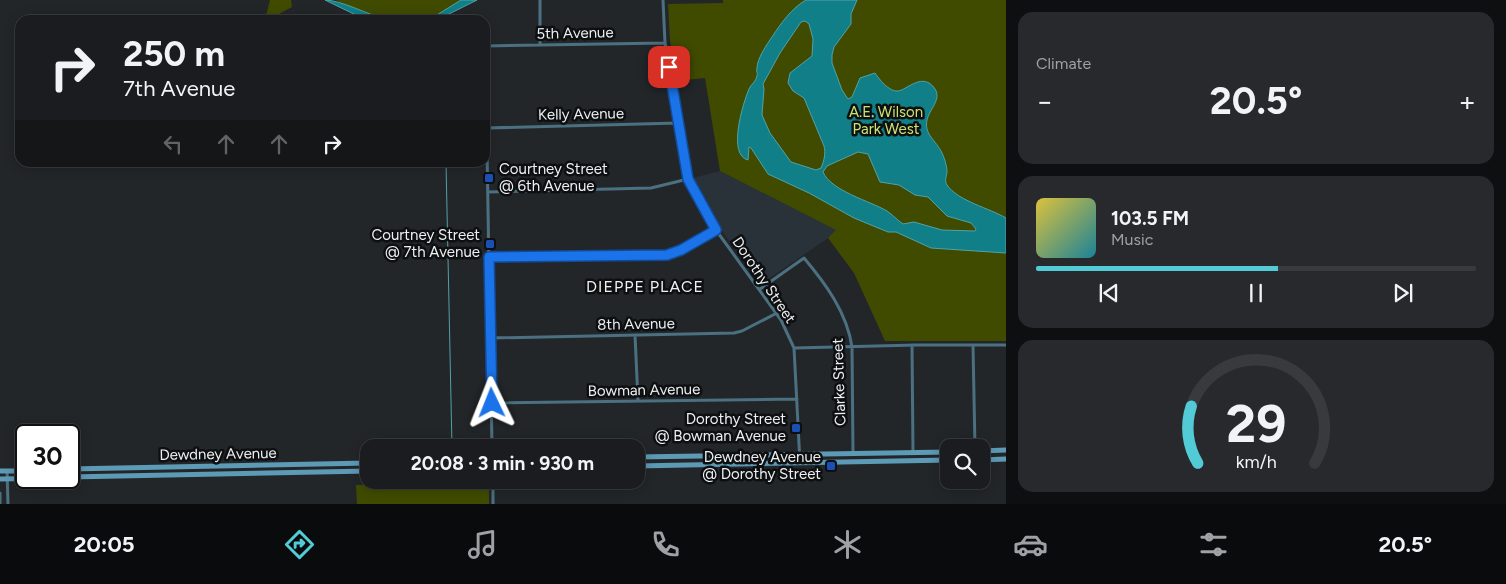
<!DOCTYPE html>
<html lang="en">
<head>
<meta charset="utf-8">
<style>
  body { margin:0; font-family:Figtree,sans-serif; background:#27292c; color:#f1f3f6; height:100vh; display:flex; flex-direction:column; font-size:19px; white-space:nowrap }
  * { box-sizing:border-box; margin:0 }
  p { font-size:16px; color:#9fa1a4 }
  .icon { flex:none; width:28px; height:28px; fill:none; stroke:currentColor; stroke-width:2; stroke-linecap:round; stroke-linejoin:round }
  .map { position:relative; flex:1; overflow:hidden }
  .side { display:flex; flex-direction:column; gap:12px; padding:12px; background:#0e0f11; width:500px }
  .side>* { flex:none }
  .hud { position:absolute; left:15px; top:15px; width:475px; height:152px; border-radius:15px; box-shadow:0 2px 12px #0003,0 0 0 1px #383a3d; background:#1a1c1f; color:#f1f3f6; overflow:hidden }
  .controls { position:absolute; left:940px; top:439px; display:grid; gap:10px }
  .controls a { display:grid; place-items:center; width:50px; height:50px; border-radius:10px; background:#1a1c1f; box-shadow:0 2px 12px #0003,0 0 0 1px #383a3d; font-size:25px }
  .speed { position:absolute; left:15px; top:424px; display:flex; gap:10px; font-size:25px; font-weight:700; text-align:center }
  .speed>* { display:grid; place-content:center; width:65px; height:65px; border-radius:50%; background:#1a1c1f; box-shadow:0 2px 12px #0003,0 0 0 1px #383a3d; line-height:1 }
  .speed .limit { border:2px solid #111; border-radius:8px; background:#fff; color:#111 }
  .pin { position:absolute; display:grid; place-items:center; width:42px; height:42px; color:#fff; margin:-21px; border-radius:10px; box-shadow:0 2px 8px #0006 }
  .me { position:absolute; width:55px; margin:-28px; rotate:358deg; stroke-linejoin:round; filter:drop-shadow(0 0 4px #0008) }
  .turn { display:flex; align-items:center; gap:18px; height:105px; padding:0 25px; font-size:22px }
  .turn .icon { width:65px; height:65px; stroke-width:2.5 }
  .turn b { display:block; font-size:35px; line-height:42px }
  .lanes { display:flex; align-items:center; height:48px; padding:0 25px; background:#0003; justify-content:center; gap:25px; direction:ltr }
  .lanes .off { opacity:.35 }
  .big { font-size:38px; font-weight:700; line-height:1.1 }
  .side .tile { flex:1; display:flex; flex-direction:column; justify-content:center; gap:8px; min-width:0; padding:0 18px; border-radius:15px; background:#27292c }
  .side .dial { align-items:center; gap:0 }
  .dial svg { height:130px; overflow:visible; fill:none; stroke:#383a3d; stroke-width:7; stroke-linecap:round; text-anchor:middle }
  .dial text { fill:#f1f3f6; stroke:none }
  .song { display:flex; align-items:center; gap:15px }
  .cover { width:60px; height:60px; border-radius:8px; background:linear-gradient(135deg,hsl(50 70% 55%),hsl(190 70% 35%)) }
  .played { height:5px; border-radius:2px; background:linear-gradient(90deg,#52cbd7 55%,#383a3d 55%) }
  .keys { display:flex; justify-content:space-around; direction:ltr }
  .heat { display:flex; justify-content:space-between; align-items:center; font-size:28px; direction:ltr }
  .trip { position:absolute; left:360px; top:439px; width:285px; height:50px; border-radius:15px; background:#1a1c1f; box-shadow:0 2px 12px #0003,0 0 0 1px #383a3d; font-weight:700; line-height:50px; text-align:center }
  .menu { display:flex; height:80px; justify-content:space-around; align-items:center; background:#0a0b0c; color:#9fa1a4 }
  .menu .icon { width:35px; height:35px }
  .menu .current { color:#52cbd7 }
  .menu b { font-size:22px; color:#f1f3f6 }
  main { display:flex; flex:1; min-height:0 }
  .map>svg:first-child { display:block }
</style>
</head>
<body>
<main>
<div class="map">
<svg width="1006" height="504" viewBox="0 0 1006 504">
  <rect width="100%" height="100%" fill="#232629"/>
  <path fill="#293139" d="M 720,171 L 837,230 L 837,232 L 761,284 L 722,231 L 699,193 L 693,178 Z"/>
  <path fill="#404b00" d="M 270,0 L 291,0 L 292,7 L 277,15 L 276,20 L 265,20 Z
    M 336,0 L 461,0 C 451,6 441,14 431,18 C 401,28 362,13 336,0 Z
    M 723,0 L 1006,0 L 1006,341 L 885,341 L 854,273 L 828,238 L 836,230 L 720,171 L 705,78 L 676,81 L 670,40 L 668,4 L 723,3 Z
    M 489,483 L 489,504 L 357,504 L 356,485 Z"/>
  <path fill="#107f88" stroke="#52a1a8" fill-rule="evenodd" d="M 325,0 C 341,0 369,15 387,20 L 366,20 Z
    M 461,0 L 477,0 L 439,19 L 423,20 L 432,18 Z
    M 806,0 L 857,0 L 851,14 L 851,24 L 834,47 L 832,55 L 832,63 L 842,90 L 848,99 L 852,97 L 860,78 L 875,73 C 879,79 889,92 898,91 C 907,90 923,71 935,89 C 942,99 929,110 927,120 C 924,135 936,140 942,153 C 944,157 947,166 947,171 C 947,176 944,180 947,185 C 958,201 989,208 1006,218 L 1006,253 L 931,248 L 896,232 L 888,232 L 854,218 L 809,193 L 768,174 L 751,148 L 749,147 L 748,160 C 727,155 743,103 749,89 C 751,84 756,82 757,76 C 758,71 756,74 757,68 C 757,59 767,44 772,37 C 781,23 792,8 806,0 ZM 801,22 L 805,21 L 809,24 L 813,39 L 812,56 L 790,73 L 788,83 L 793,91 L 804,98 L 824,146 C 826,153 824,161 821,168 L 816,170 L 791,162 L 770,133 L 762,115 L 764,89 L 763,84 L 780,53 ZM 858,152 L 868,154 L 880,182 L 899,185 L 915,195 L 928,197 L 947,216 L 971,223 L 976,229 L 975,231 L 942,230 L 914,222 L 903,224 C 897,220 893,215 887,211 C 870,201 831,191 823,172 L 827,166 Z"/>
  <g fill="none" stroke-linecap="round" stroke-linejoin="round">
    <path stroke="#52a1a8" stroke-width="1" d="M 446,162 L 452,448
      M 453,480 L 454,480"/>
    <path stroke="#4b7081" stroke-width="3" d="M 540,0 L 540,45
      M 663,0 L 665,43 L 688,179 L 716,230 L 781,320 L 794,348 L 800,463
      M 485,30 L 492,448
      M 485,46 L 665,43
      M 486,128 L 678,123
      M 488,192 L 651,188 L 688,179
      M 489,257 L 667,255 L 681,250 L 716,230
      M 760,289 L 804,258 C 826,284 847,313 852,347 L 853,453
      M 635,335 L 638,401
      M 491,338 L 734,333 L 742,331 L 777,313
      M 912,345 L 913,452
      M 973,345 L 975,448
      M 794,348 L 917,345 L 1006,345
      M 492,403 L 797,399
      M 7,471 L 8,504
      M 493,480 L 493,504
      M 0,493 L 0,504"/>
    <path stroke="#5c9ab6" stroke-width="5" d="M 981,451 L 1006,450
      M 636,457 L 949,452
      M 981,460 L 1006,459
      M 636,466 L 949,460
      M 69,469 L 369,463
      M 0,471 L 26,471
      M 69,477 L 369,471
      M 0,479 L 59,478"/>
  </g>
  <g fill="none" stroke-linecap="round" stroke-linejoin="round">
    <g stroke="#114b97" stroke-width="12">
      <path id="route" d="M 492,403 L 489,257 L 667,255 L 681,250 L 716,230 L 688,179 L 669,67"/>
    </g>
    <use href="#route" stroke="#1a73e8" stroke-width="9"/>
  </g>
  <g fill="#1a4fb4" stroke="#0d0f10" stroke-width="2">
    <rect x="484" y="173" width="10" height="10" rx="2.5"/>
    <rect x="485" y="239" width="10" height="10" rx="2.5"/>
    <rect x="791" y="423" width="10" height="10" rx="2.5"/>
    <rect x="826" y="461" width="10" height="10" rx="2.5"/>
  </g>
  <g text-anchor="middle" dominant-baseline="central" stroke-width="5" stroke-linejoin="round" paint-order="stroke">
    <g font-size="15" fill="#edf0f2" stroke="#0d0f10">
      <text transform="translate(575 33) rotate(-1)">5th Avenue</text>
      <text transform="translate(581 114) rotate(-1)">Kelly Avenue</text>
      <text transform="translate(764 280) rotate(56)">Dorothy Street</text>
      <text transform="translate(636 324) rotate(-1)">8th Avenue</text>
      <text transform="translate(839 382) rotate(-92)">Clarke Street</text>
      <text transform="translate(644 390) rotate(-1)">Bowman Avenue</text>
      <text transform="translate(218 454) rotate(-1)">Dewdney Avenue</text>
    </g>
    <g font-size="15" fill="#cce371" stroke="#0d0f10">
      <text x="886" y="112">A.E. Wilson<tspan x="886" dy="17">Park West</tspan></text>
    </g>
    <g font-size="15" fill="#edf0f2" stroke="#0d0f10" text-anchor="end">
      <text x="499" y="169" text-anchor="start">Courtney Street<tspan x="499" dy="17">@ 6th Avenue</tspan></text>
      <text x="480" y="235">Courtney Street<tspan x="480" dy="17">@ 7th Avenue</tspan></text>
      <text x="786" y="419">Dorothy Street<tspan x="786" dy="17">@ Bowman Avenue</tspan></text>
      <text x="821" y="457">Dewdney Avenue<tspan x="821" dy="17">@ Dorothy Street</tspan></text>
    </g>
    <g font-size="16" letter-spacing="1" fill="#edf0f2" stroke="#0d0f10">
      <text x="645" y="286">DIEPPE PLACE</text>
    </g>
  </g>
</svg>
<div class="controls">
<a><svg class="icon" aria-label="search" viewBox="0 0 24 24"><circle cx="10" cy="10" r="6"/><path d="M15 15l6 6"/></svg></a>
</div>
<div class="speed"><div class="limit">30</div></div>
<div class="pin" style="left:669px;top:67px;background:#d93025"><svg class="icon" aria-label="arrive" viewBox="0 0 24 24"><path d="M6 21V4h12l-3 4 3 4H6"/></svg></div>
<svg class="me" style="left:492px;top:403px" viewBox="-20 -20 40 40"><path d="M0-17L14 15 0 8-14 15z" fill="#1a73e8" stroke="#fff" stroke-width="4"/></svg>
<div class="trip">20:08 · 3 min · 930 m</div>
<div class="hud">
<div class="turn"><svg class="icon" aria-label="right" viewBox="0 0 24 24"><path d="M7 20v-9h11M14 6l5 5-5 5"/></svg><div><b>250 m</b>7th Avenue</div></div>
<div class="lanes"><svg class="icon off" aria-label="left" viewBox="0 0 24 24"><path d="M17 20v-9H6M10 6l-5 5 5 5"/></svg><svg class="icon off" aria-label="ahead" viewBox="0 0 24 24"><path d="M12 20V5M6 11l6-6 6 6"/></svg><svg class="icon off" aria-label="ahead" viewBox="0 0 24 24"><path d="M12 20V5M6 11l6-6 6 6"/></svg><svg class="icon" aria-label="right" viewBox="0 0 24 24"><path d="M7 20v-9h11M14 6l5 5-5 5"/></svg></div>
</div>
</div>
<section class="side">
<div class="tile"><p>Climate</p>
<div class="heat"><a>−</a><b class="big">20.5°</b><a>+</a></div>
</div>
<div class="tile">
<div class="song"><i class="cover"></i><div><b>103.5 FM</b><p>Music</p></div></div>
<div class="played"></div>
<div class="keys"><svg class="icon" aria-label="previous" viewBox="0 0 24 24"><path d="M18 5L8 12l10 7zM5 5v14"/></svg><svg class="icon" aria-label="pause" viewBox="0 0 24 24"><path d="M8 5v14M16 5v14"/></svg><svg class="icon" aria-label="next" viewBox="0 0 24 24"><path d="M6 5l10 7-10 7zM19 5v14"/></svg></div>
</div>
<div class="tile dial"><svg viewBox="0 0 100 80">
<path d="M14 69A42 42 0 1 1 86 69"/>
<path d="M14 69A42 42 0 0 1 10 34" stroke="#52cbd7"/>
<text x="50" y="56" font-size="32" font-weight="700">29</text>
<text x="50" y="72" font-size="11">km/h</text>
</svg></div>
</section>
</main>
<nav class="menu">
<b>20:05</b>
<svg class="icon current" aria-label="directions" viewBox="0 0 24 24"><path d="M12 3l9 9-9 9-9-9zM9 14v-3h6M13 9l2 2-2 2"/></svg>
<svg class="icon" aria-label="music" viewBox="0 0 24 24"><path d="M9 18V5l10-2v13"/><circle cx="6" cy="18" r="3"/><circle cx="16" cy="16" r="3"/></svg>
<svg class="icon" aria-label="phone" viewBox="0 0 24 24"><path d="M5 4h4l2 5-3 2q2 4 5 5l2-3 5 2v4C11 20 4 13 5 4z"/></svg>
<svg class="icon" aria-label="climate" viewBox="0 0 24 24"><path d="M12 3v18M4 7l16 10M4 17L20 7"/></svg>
<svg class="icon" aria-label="car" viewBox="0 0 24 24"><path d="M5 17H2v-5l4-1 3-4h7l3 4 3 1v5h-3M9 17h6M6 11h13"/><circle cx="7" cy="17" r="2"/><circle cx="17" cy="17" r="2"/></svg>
<svg class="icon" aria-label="filters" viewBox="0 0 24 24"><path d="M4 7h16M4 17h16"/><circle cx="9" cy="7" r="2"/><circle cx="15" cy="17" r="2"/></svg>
<b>20.5°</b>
</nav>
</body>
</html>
